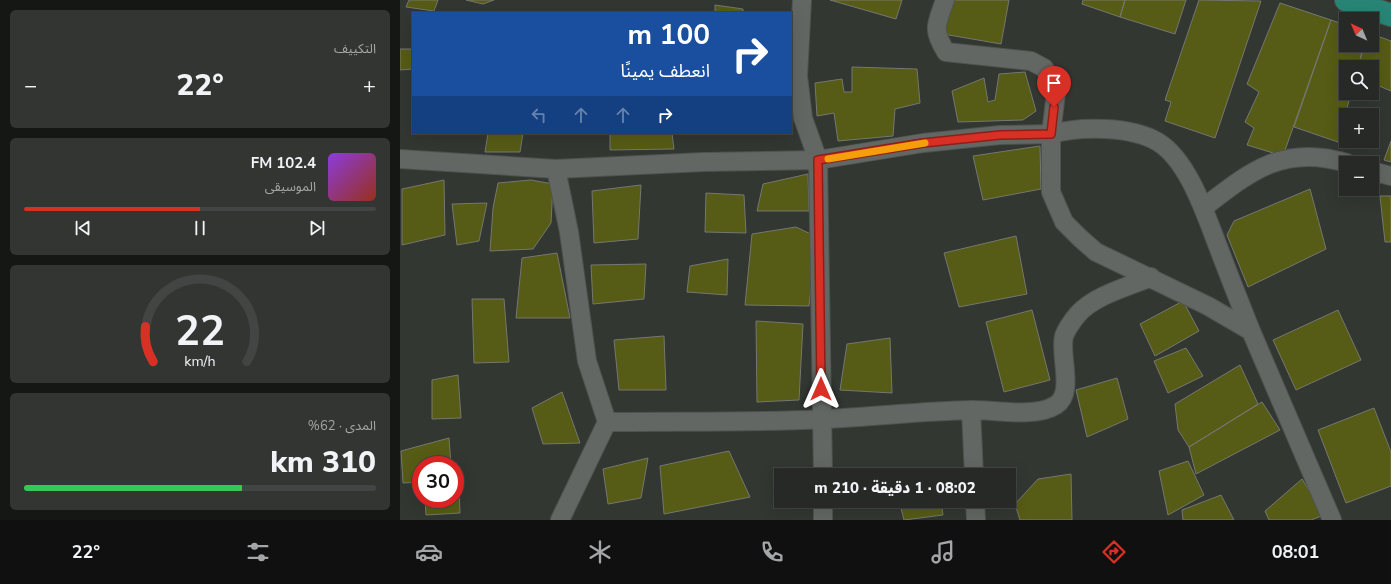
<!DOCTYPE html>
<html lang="ar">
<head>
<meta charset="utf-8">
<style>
  body { margin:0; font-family:"Nunito Sans","Noto Sans Arabic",sans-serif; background:#323532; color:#f1f3f6; direction:rtl; height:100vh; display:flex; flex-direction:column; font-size:15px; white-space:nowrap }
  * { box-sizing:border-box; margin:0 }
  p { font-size:13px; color:#a4a6a7 }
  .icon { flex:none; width:22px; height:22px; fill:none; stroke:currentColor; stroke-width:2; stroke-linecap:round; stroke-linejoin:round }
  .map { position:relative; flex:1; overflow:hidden; direction:ltr }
  .sheet { display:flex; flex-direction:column; gap:10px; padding:10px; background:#151715; width:400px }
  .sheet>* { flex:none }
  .banner { position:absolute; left:12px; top:12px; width:380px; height:122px; border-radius:0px; box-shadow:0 4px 16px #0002,0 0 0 1px #424543; direction:rtl; background:#1a4fa0; color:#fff; overflow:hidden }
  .needle { width:26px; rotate:316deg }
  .buttons { position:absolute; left:939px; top:12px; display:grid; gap:8px }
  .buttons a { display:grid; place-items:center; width:40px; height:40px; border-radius:0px; background:#262926; box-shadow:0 4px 16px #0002,0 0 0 1px #424543; font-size:20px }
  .speed { position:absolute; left:12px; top:456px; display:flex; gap:8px; font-size:20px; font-weight:700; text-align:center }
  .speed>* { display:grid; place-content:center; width:52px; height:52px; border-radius:50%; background:#262926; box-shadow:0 4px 16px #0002,0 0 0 1px #424543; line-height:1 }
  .speed .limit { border:6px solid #d22; background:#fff; color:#111 }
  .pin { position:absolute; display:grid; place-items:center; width:34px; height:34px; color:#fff; margin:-41px -17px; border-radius:50% 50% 50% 0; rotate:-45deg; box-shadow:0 0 4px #0007 }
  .pin .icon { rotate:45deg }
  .me { position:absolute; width:44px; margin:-22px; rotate:0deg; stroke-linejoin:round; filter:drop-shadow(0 0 3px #0008) }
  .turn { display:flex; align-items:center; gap:14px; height:84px; padding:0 16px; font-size:18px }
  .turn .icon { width:52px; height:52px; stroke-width:2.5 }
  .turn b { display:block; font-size:28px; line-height:34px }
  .lanes { display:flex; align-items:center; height:38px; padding:0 16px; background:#0003; justify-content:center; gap:20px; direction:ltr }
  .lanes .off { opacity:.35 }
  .big { font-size:30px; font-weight:800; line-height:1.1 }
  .sheet .widget { flex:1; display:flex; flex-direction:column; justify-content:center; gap:6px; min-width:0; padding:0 14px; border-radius:6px; background:#323532 }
  .sheet .dial { align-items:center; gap:0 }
  .dial svg { height:104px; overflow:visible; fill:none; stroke:#424543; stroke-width:7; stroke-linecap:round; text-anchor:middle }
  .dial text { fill:#f1f3f6; stroke:none }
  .song { display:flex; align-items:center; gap:12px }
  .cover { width:48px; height:48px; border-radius:6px; background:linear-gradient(135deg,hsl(270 70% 55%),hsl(10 70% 35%)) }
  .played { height:4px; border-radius:2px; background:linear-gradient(90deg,#d93025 50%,#424543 50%) }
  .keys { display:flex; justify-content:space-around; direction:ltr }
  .heat { display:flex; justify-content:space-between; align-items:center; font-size:22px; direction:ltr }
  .charge { height:6px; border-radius:3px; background:linear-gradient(90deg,#34c759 62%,#424543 0) }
  .trip { position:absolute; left:374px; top:468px; width:242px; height:40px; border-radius:0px; background:#262926; box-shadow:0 4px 16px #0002,0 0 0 1px #424543; font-weight:800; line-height:40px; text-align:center; direction:rtl }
  .dock { display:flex; height:64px; justify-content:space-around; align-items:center; background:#0f100f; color:#a4a6a7 }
  .dock .icon { width:28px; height:28px }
  .dock .on { color:#d93025 }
  .dock b { font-size:18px; color:#f1f3f6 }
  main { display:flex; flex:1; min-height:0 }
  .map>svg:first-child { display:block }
</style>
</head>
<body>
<main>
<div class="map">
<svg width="991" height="520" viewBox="0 0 991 520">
  <rect width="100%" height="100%" fill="#323732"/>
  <path fill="#565c15" stroke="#767770" d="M 9,0 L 38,0 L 34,11 L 6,7 Z
    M 66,0 L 94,0 L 83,4 Z
    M 430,0 L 502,0 L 496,19 Z
    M 551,0 L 609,0 L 601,44 L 543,34 Z
    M 683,0 L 725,0 L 720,17 L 682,4 Z
    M 725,0 L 786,0 L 775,34 L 720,17 Z
    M 799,0 L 861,1 L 815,138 L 765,121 L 771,102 L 765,100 Z
    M 880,3 L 931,20 L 883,156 L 847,145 L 854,128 L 845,122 L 859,92 L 847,84 Z
    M 315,5 L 343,9 L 343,13 L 315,13 Z
    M 931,20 L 946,25 L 946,45 L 964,45 L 958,67 L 946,67 L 946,93 L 951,93 L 938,142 L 894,127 Z
    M 972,34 L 991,41 L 991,91 L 972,83 L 972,67 L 958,67 L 964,45 L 972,45 Z
    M 0,49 L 13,49 L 13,69 L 0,70 Z
    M 452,67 L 517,69 L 520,103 L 495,109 L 493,136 L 438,141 L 434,113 L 417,116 L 415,83 L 442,79 L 444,92 L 452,92 Z
    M 625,72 L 636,111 L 623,120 L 558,122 L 552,91 L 584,78 L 588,102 L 595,100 L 599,74 Z
    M 88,133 L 123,133 L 120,152 L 85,152 Z
    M 210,133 L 272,133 L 274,149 L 210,150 Z
    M 991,141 L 991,162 L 984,160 Z
    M 640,146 L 641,189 L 583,200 L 573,156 Z
    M 408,174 L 409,211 L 357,211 L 363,184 Z
    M 44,180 L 45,235 L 2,245 L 2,189 Z
    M 131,180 L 153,184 L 151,223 L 133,249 L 90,251 L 93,208 L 98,183 Z
    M 241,185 L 238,239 L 194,243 L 192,191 Z
    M 910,189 L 926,249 L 848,287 L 827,235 L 834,221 Z
    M 306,193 L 344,195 L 346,233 L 305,232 Z
    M 980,196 L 991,196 L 991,242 L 985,242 Z
    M 87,203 L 79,241 L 57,245 L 52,204 Z
    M 396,227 L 417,237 L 409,306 L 345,305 L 352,234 Z
    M 616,236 L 627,294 L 559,307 L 544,253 Z
    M 157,253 L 170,318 L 116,318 L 122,258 Z
    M 328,259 L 327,295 L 287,292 L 290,266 Z
    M 246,264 L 244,299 L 193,304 L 191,265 Z
    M 72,299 L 104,299 L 109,362 L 74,363 Z
    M 783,301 L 799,331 L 755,356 L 740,324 Z
    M 632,310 L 650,380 L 604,392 L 586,322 Z
    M 938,310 L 961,360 L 896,390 L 873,340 Z
    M 356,321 L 403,324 L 399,400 L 357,402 Z
    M 264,336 L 266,390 L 219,390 L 214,340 Z
    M 490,338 L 492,393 L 440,390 L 447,344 Z
    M 786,348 L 803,376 L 768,393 L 754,361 Z
    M 840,365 L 858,404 L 789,447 L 778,430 L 775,404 Z
    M 58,375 L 61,418 L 32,419 L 32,380 Z
    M 717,378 L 728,419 L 687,437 L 676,390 Z
    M 162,392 L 180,443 L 143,444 L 132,408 Z
    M 862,402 L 880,430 L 796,474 L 789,447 Z
    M 974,408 L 991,452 L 991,486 L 946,503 L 918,430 Z
    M 49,438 L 51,465 L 21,465 L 21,482 L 3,483 L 1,451 Z
    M 329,451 L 350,497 L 264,514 L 260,466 Z
    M 248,458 L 241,498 L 208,504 L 203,469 Z
    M 788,461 L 804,495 L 768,515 L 759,471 Z
    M 671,474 L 672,520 L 620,520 L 615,504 L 638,479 Z
    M 902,479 L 924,515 L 911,520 L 869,520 L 865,511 Z
    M 59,488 L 60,513 L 26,515 L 25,499 L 55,499 L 55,489 Z
    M 821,495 L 834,520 L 783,520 L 782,510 Z
    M 499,501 L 541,501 L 543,515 L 504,520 Z"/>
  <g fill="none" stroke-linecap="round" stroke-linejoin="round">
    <g stroke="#4f534f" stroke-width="20">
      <path id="minor" d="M 402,0 L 398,76 L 403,118 L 418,160 L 423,475
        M 545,0 C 537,24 531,28 546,52 L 631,61 L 644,68 L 652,80 L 656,93 L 651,134 C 681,126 731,126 758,142 C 789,161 806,216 819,249 C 829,276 840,303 851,331
        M 0,159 L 156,169 L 303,162 L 418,160 L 523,143 L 600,135 L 651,134 L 651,192 L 664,222 L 680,238 L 696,252 L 808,306 L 851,331 L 932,520
        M 156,169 L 169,232 L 187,361 L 207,422 L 160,520
        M 972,171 L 991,176
        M 803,208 C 851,171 883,144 947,163
        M 571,410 L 574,475
        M 207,422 C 279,421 351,423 423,419 C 473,417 522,411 572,410 C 595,410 636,418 656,405 C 675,393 659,355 664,336 C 667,328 673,320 678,314 C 695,295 728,287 751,277
        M 423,501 L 423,520
        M 575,501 L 576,520"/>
    </g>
    <g stroke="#4f534f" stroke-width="24">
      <path id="primary" d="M 946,0 L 991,15"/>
    </g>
    <use href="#minor" stroke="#636763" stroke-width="18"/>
    <use href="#primary" stroke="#288575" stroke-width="22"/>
  </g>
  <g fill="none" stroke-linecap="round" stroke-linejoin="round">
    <g stroke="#8d1f18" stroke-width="10">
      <path id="route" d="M 421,389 L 418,160 L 523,143 L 600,135 L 651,134 L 654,107"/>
    </g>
    <use href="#route" stroke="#d93025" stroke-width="7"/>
    <path stroke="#f59e0b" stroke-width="7" d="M 428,159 L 525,143"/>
  </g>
</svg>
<div class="buttons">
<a><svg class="needle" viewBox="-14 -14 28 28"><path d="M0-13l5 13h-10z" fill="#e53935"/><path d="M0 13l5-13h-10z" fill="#a4a6a7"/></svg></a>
<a><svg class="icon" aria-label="search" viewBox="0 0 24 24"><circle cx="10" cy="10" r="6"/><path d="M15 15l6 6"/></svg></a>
<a>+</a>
<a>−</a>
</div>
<div class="speed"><div class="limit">30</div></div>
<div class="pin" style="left:654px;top:107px;background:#d93025"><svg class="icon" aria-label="arrive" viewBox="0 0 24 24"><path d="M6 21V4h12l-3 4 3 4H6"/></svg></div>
<svg class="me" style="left:421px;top:389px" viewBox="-20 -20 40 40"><path d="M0-17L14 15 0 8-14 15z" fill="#d93025" stroke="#fff" stroke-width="4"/></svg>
<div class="trip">08:02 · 1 دقيقة · 210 m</div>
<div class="banner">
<div class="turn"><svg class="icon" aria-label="right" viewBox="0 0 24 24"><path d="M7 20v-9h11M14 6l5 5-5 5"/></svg><div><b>100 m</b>انعطف يمينًا</div></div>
<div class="lanes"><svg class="icon off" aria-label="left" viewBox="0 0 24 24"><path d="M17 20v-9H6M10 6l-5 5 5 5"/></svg><svg class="icon off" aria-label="ahead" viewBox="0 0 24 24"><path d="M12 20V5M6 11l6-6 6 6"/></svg><svg class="icon off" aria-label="ahead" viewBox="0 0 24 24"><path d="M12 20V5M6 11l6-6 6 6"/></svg><svg class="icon" aria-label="right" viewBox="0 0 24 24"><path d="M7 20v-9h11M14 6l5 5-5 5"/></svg></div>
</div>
</div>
<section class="sheet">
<div class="widget"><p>التكييف</p>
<div class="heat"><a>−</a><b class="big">22°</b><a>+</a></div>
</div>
<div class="widget">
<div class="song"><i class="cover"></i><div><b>102.4 FM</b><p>الموسيقى</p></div></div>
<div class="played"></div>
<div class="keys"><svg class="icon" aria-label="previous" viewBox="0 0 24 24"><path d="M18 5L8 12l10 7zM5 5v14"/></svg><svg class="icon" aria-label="pause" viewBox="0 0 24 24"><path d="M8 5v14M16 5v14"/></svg><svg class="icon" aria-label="next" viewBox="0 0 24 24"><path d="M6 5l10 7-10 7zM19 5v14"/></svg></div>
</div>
<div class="widget dial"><svg viewBox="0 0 100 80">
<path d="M14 69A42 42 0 1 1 86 69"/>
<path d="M14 69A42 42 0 0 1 8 42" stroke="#d93025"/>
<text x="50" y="56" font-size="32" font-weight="700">22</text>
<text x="50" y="72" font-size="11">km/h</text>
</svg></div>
<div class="widget"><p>المدى · 62%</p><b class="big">310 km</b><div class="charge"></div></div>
</section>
</main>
<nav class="dock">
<b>08:01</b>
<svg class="icon on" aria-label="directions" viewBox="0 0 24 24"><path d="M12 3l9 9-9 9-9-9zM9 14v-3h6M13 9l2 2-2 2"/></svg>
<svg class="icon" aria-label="music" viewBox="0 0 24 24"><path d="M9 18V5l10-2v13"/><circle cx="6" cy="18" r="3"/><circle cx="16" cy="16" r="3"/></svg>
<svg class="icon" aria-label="phone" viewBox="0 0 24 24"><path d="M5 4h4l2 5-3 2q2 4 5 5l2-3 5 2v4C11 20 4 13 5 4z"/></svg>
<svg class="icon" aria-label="climate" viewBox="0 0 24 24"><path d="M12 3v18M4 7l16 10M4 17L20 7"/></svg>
<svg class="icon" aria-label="car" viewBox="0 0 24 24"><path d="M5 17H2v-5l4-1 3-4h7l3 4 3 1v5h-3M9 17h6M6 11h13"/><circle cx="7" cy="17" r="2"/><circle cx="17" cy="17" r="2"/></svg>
<svg class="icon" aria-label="filters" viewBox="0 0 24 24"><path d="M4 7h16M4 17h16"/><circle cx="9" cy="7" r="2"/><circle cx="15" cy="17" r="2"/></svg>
<b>22°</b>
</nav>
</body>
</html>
